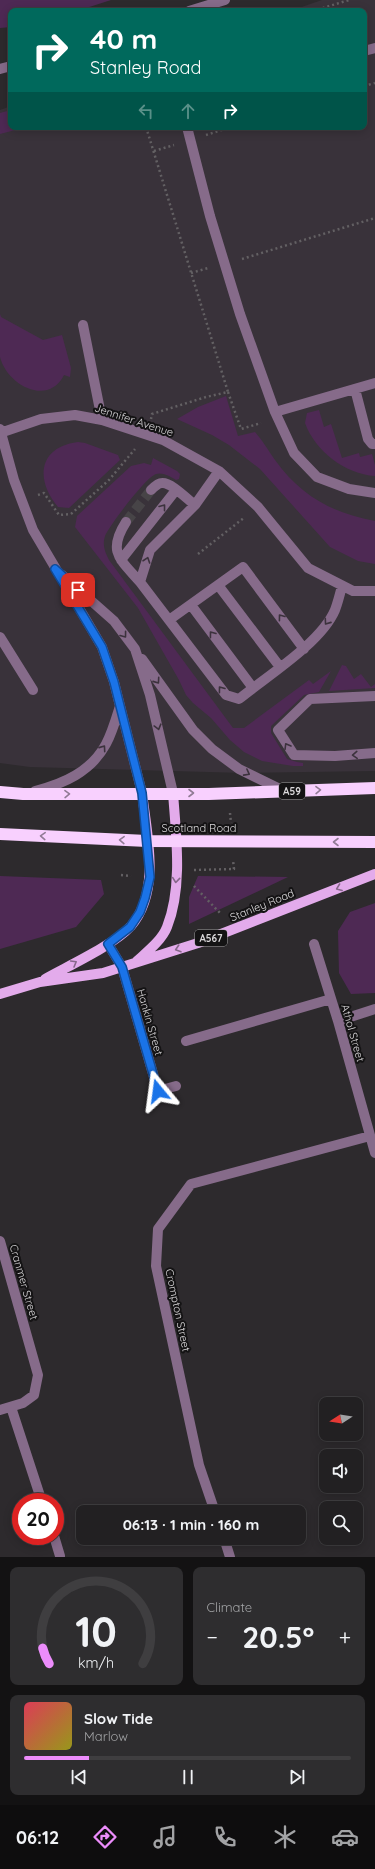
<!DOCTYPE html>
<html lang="en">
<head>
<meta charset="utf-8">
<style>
  body { margin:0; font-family:Quicksand,sans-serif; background:#2e2d2f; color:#f1f3f6; height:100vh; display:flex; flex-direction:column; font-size:15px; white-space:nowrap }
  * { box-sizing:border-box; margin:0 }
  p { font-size:13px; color:#a2a3a5 }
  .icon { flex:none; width:22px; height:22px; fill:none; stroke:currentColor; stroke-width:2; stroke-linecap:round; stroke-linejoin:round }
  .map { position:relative; height:1557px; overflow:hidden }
  .details { display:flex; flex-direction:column; gap:10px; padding:10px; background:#131213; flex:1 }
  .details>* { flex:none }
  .top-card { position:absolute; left:8px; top:8px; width:359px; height:122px; border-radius:8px; box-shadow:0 2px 10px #0003,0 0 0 1px #3f3e40; background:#00695c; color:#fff; overflow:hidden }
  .needle { width:26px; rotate:258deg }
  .controls { position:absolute; left:319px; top:1397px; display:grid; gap:8px }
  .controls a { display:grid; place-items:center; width:44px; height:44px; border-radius:8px; background:#222022; box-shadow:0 2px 10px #0003,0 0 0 1px #3f3e40; font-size:20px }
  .speed { position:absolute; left:12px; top:1493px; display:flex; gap:8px; font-size:20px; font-weight:700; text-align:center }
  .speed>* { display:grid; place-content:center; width:52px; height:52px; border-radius:50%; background:#222022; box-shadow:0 2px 10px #0003,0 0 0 1px #3f3e40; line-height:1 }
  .speed .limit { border:6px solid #d22; background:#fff; color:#111 }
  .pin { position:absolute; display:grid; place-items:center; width:34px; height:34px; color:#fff; margin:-17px; border-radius:8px; box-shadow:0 2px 6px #0006 }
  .me { position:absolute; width:44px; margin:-22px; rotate:344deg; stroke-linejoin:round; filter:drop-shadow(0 0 3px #0008) }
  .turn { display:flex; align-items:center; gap:14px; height:84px; padding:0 16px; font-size:18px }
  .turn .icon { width:52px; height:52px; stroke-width:2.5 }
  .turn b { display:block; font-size:28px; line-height:34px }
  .lanes { display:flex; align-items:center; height:38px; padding:0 16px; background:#0003; justify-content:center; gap:20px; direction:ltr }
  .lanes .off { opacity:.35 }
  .big { font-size:30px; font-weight:700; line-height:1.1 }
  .details .tile { flex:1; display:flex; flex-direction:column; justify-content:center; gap:6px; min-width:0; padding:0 14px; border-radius:8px; background:#2e2d2f }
  .details .dial { align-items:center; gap:0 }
  .dial svg { height:104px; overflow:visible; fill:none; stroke:#3f3e40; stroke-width:7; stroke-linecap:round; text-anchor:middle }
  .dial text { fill:#f1f3f6; stroke:none }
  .song { display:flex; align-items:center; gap:12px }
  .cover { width:48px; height:48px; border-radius:6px; background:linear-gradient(135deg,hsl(350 70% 55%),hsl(60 70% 35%)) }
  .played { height:4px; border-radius:2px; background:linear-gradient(90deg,#ec8cfb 20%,#3f3e40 20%) }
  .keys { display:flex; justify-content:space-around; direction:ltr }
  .heat { display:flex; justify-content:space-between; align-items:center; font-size:22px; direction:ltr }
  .details .tiles { flex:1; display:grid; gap:10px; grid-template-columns:1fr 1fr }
  .tile:last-child { grid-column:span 2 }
  .trip { position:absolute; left:76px; top:1505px; width:230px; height:40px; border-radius:8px; background:#222022; box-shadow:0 2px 10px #0003,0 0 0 1px #3f3e40; font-weight:700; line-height:40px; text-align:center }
  .tabs { display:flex; height:64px; justify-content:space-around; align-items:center; background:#0e0d0e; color:#a2a3a5 }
  .tabs .icon { width:28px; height:28px }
  .tabs .active { color:#ec8cfb }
  .tabs b { font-size:18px; color:#f1f3f6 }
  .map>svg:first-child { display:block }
</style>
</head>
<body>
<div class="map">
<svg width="375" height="1557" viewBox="0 0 375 1557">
  <rect width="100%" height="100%" fill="#2d2a2d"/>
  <path fill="#39323a" d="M 322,0 L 375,0 L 375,771 L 244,773 L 30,767 L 0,763 L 0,110 L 11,106 L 11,127 L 364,127 L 364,11 L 290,11 Z"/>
  <path fill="#4e2954" d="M 0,0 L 111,0 L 77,11 L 11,11 L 11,27 L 0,28 Z
    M 11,110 L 11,127 L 27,127 L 0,134 L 0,113 Z
    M 0,314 L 1,317 L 43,340 L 62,335 L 71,368 L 70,377 L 64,375 C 48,407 7,385 0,357 C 0,345 0,326 0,314 Z
    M 226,396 L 238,436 L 255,432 C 263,441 268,450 275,460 C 301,496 332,513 375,521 L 375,564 L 358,561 L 330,547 L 260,469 L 229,445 L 212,435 L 177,419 L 198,407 Z
    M 319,410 L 324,427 L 331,424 L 342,458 L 359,453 L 360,457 L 372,454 L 375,465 L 375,476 C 345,474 315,451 305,423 L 307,413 Z
    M 78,442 L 85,443 L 118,455 L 120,460 L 69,508 L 58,507 C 35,480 38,447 78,442 Z
    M 153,458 L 177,471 L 180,474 L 179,479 L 176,480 C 170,476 162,472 156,474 C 146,477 109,526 105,536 C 102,545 105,552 109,560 L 233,728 L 244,728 L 309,680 L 313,684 L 331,671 L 319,692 L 304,695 L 271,726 L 271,733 L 287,759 L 297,762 L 303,763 L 303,766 L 293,766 L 262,761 L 244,752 L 230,740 L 211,718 L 193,703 L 186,695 L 179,680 L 138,608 L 75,527 L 77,516 L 131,466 L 144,463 L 151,465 Z
    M 342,665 L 346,666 L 354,679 L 361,674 L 371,687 L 375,684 L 375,688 L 329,691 Z
    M 0,876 L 101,880 L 104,894 L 76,927 L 0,949 Z
    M 198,876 L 288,877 L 189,924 L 189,897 Z
    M 375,903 L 375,993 L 351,994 L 339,973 L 338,931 L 350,912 Z"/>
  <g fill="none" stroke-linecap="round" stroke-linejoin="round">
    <path stroke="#474447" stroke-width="10" stroke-dasharray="10 5" stroke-linecap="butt" d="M 126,522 L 151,490"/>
    <path stroke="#636063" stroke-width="2.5" stroke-dasharray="2 3" stroke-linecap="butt" d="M 313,11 L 349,0
      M 364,86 L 375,83
      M 146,127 L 228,392 L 206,397 L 152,414 L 151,419
      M 206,135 L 231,127
      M 154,151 L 174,145
      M 242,259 L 375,218
      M 191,273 L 208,268
      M 228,392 L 241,429 L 261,423
      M 38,495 L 44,493 L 59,515 L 71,514 L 109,480 L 135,449
      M 198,554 L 245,517
      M 230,813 L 231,823
      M 194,870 L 234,869 L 233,860
      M 121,875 L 131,876
      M 194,886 L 221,914"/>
    <path stroke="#866b8a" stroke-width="10" d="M 189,11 L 225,0
      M 364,51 L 375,48
      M 0,69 L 11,66
      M 187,127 L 210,216 L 240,314 L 275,412 L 294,453 L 317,477 L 349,489 L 375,493
      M 83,325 L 102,420
      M 355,389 L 368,439 L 372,444 L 375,444
      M 275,412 L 375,383
      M 0,429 L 14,480 L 33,530 L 102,647 L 114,682 L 142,793
      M 0,433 L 41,419 L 75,415 L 102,420 L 163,440 L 219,471 L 258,507 L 308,568 L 353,591 L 375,591
      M 219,471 L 195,505 L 150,550 L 140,582 L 226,695 L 239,699 C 267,676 321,643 335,610 C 338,602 340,594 342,586
      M 151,490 C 154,487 158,483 162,483 C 171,482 188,500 195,505
      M 126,522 C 107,552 120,559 140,582
      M 121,560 L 176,490
      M 62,575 L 114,621 L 135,649 L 150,695 L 173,793
      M 218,585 L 280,667
      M 191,605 L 253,688
      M 169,620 L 243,567 L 304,649
      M 0,637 L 33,690
      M 142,659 L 193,730 L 212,749 L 239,769 L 284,791
      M 375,696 L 310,699 L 278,730 L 294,755 L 335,756 L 375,753
      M 35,791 C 63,784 91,772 106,744 C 112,733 116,719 120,706
      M 108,944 L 122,967 L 158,1091 L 176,1086
      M 314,944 L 338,1021 L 375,1153
      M 338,1021 L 375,1009
      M 186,1041 L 331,999
      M 0,1241 L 38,1375 L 34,1395 L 23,1403 L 0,1410
      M 11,1407 L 42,1502
      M 215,1512 L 199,1465 L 156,1266 L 158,1229 L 191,1184 L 370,1136
      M 54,1536 L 60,1556
      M 224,1538 L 230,1557"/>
    <path stroke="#e3abeb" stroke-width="10" d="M 137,961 C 148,951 162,940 167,927 C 183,887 176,835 173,793
      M 45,979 C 68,966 114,945 131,926 C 161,891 147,835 142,793
      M 0,994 L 40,982 L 103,973 L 198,943 L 375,874"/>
    <path stroke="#f8d0fe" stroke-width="12" d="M 0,792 L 23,794 L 209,794 L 375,788
      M 0,834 L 147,841 L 375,842"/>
  </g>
  <defs><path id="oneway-chevron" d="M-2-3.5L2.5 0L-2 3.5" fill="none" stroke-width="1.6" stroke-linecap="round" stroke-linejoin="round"/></defs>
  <g stroke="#3c323d">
    <use href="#oneway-chevron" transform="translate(163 507) rotate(-52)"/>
    <use href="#oneway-chevron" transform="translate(147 560) rotate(-71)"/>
    <use href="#oneway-chevron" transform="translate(281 617) rotate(-127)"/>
    <use href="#oneway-chevron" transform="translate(327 622) rotate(125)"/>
    <use href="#oneway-chevron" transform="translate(212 634) rotate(-127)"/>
    <use href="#oneway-chevron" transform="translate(124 635) rotate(53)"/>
    <use href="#oneway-chevron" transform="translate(157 681) rotate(55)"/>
    <use href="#oneway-chevron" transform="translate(221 689) rotate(-127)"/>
    <use href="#oneway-chevron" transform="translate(158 727) rotate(75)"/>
    <use href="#oneway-chevron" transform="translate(287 746) rotate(-121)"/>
    <use href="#oneway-chevron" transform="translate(103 748) rotate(-55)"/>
    <use href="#oneway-chevron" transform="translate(355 755) rotate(177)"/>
    <use href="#oneway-chevron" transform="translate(247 773) rotate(28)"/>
  </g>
  <g stroke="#917b95">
    <use href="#oneway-chevron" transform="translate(318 790) rotate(-1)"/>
    <use href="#oneway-chevron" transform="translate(191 793)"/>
    <use href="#oneway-chevron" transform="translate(67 794) rotate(-1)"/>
    <use href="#oneway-chevron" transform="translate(43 836) rotate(-177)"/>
    <use href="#oneway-chevron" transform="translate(122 840) rotate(-178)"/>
    <use href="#oneway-chevron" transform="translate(336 842) rotate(180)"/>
  </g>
  <g stroke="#86678a">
    <use href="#oneway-chevron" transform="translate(176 880) rotate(96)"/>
    <use href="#oneway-chevron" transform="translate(339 888) rotate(159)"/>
    <use href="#oneway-chevron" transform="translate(178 949) rotate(162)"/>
    <use href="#oneway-chevron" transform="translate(74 963) rotate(-30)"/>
  </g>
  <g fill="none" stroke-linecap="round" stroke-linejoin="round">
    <g stroke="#114b97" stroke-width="10">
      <path id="route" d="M 78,590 L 55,569 L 102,647 L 114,682 L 142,793 L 150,877 L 145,898 L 140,912 L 130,927 L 108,944 L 122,967 L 158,1091"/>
    </g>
    <use href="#route" stroke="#1a73e8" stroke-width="7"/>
  </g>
  <g text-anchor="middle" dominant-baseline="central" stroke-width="4" stroke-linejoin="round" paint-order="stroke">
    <g fill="#141314" stroke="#9f9e9f" stroke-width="1">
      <rect x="279" y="783" width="26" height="16" rx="3"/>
      <rect x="195" y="930" width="32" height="16" rx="3"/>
    </g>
    <g font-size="10" font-weight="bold" fill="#dbd9db">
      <text x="292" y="791">A59</text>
      <text x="211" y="938">A567</text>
    </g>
    <g font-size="11" fill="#dbd9db" stroke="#141314">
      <text transform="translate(134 420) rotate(18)">Jennifer Avenue</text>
      <text x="199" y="828">Scotland Road</text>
      <text transform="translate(262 905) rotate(-22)">Stanley Road</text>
      <text transform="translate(150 1022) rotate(74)">Hankin Street</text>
      <text transform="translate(353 1033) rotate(74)">Athol Street</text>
      <text transform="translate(24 1282) rotate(74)">Cranmer Street</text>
      <text transform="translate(178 1310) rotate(78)">Crompton Street</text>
    </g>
  </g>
</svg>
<div class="controls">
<a><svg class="needle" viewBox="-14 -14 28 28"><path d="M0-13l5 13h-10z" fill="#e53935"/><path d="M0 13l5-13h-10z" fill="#a2a3a5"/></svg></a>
<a><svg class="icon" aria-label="sound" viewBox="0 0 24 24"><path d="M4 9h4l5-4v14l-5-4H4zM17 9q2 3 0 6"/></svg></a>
<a><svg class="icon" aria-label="search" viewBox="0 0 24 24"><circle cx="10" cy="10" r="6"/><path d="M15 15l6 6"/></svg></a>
</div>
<div class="speed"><div class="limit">20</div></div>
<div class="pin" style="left:78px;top:590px;background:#d93025"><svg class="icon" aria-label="arrive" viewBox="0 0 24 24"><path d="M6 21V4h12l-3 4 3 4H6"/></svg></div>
<svg class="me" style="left:158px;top:1091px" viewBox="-20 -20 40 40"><path d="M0-17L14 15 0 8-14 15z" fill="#1a73e8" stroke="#fff" stroke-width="4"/></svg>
<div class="trip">06:13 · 1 min · 160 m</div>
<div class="top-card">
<div class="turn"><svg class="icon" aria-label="right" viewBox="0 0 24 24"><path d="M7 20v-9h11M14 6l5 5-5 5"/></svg><div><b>40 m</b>Stanley Road</div></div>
<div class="lanes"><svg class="icon off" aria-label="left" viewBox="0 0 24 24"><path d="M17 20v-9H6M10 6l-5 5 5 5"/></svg><svg class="icon off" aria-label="ahead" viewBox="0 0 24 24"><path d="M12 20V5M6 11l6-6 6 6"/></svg><svg class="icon" aria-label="right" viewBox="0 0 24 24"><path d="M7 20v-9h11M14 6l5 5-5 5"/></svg></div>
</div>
</div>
<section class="details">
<div class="tiles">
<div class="tile dial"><svg viewBox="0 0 100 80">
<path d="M14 69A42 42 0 1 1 86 69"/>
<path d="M14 69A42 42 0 0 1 9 57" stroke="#ec8cfb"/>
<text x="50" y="56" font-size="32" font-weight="700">10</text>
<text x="50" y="72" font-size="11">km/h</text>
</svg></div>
<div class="tile"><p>Climate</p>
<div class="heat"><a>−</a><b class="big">20.5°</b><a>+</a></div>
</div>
<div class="tile">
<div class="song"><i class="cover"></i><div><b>Slow Tide</b><p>Marlow</p></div></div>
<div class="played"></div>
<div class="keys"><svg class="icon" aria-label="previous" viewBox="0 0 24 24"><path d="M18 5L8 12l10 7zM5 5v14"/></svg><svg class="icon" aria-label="pause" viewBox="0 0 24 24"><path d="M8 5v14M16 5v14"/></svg><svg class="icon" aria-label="next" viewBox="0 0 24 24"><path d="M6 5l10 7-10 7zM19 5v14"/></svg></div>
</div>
</div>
</section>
<nav class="tabs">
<b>06:12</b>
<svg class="icon active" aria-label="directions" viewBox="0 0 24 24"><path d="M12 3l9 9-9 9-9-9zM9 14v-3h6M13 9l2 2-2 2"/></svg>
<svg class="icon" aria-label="music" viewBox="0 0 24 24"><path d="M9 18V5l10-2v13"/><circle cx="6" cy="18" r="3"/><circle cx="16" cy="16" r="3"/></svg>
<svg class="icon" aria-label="phone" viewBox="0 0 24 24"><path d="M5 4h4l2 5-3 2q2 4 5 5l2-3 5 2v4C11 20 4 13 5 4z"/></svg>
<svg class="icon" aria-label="climate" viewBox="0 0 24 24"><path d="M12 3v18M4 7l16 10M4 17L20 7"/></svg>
<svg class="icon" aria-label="car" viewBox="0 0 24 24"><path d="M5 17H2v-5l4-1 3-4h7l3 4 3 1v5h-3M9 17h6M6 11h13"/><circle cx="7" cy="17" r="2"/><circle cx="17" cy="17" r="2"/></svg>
</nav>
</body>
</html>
